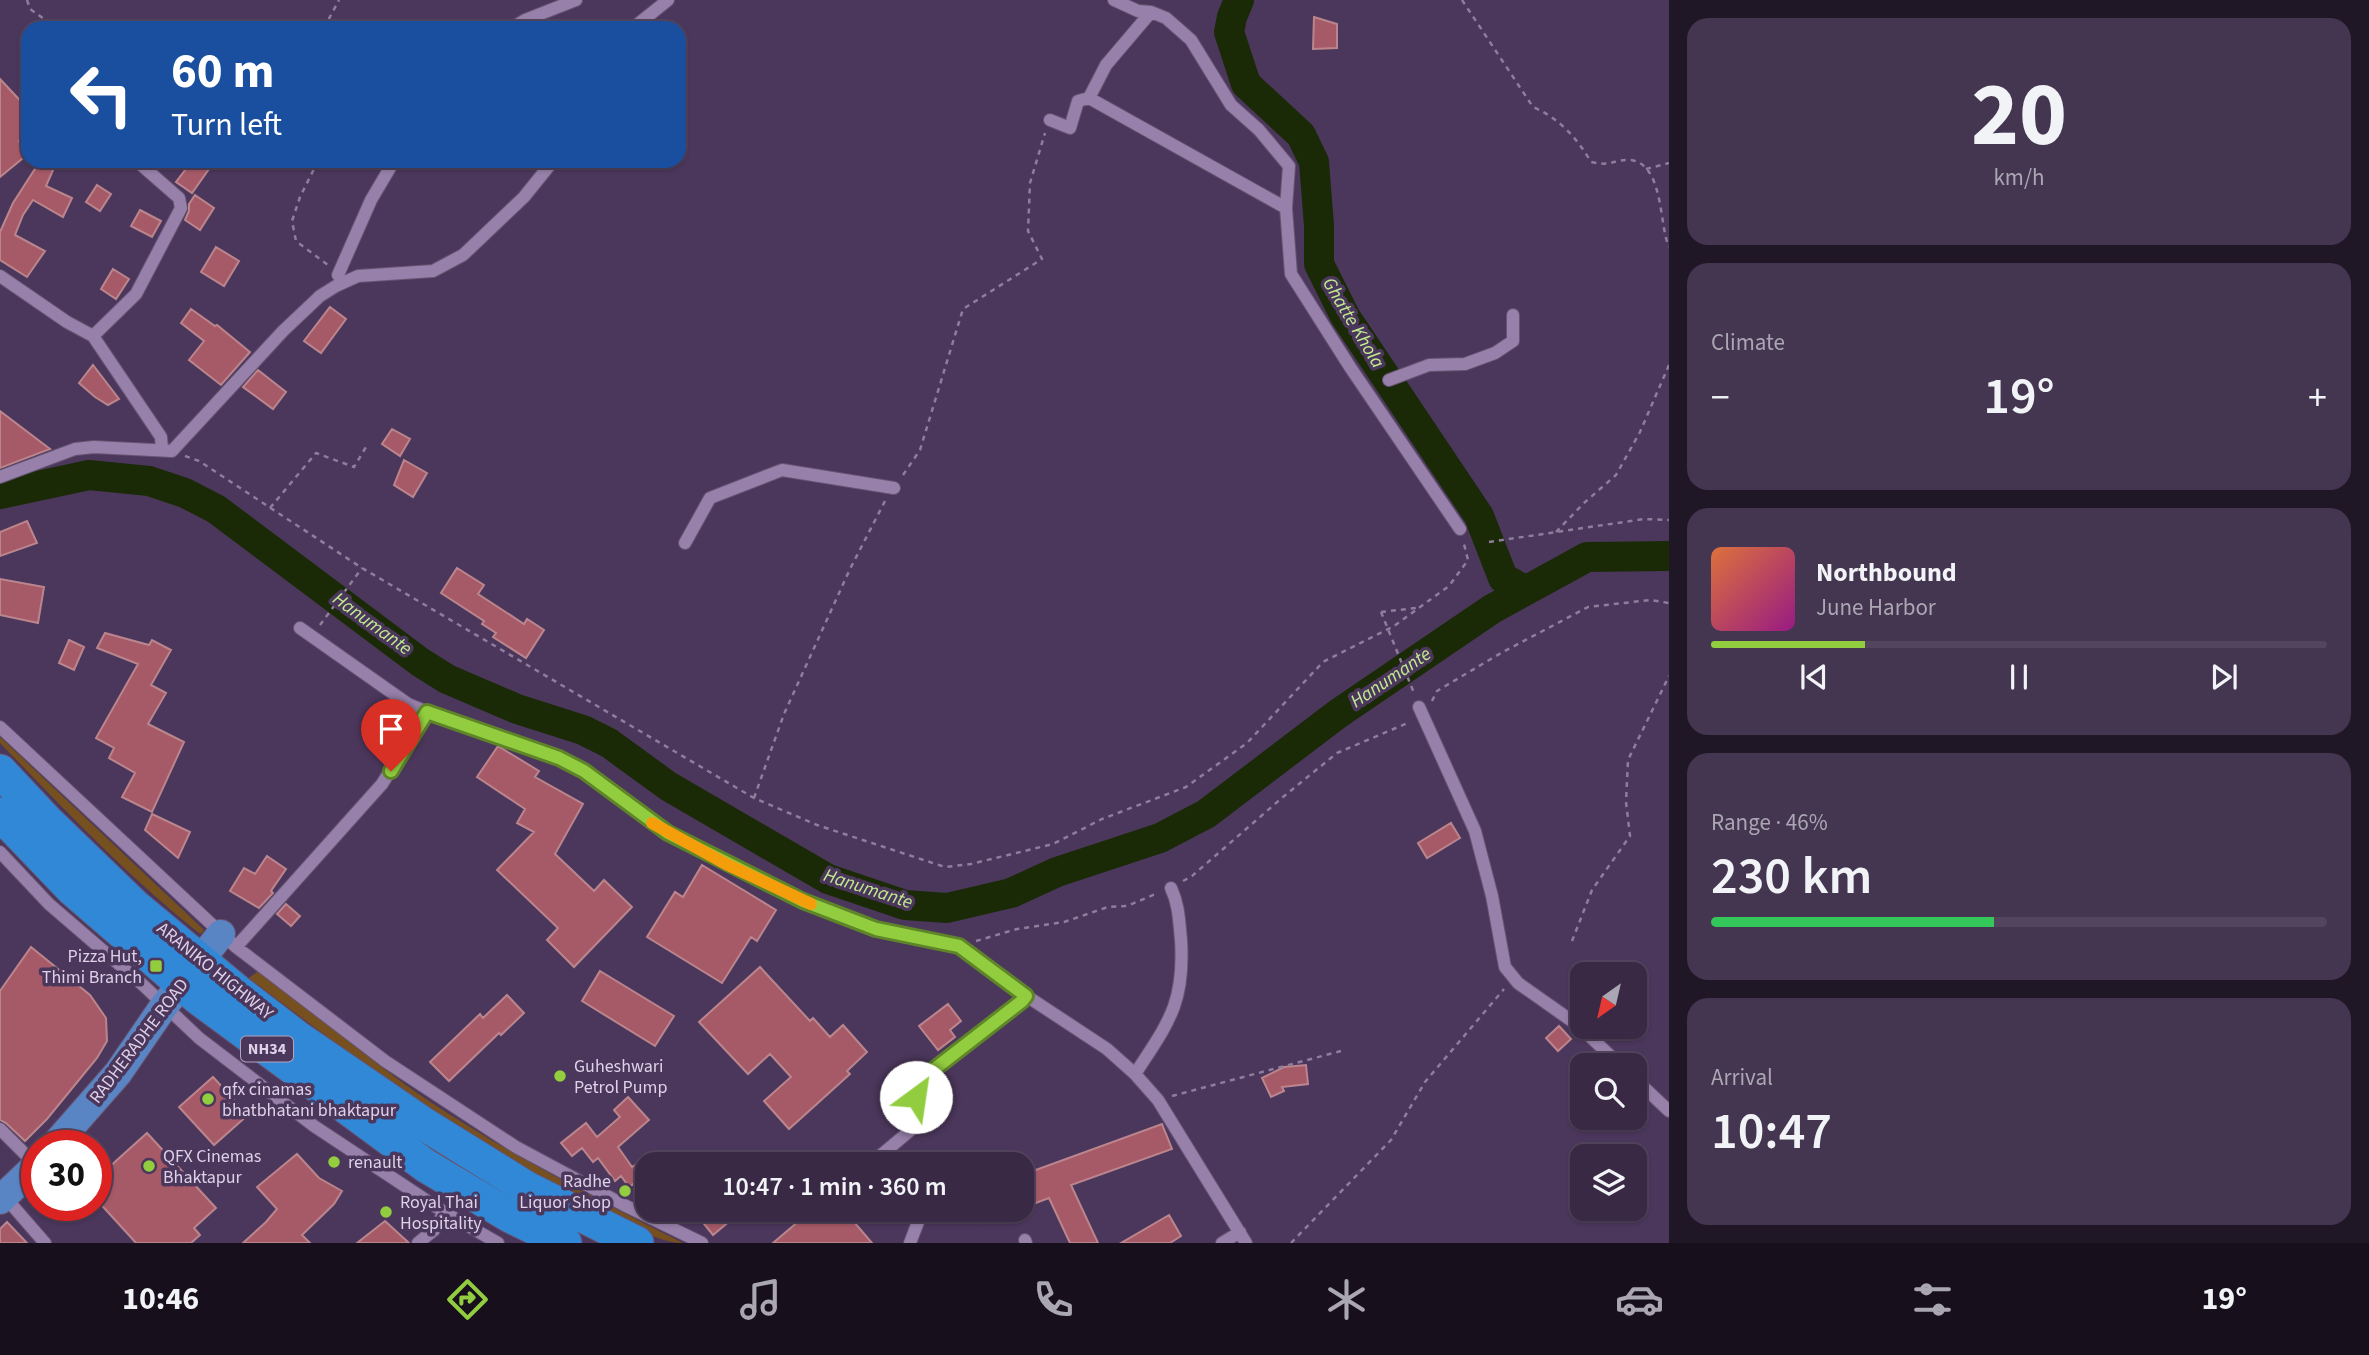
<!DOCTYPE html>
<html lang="en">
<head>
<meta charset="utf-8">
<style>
  body { margin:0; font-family:"Source Sans 3",sans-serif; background:#443550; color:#f1f3f6; height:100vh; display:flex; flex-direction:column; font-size:26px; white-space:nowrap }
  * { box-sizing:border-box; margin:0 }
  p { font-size:23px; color:#aba6b3 }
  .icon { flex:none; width:38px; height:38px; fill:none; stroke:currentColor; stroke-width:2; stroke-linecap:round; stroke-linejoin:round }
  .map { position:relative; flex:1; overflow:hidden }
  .details { display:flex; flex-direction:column; gap:18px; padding:18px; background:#1f1726; width:700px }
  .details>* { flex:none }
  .guide { position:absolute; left:21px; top:21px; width:665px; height:147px; border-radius:21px; box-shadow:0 2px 5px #0004,0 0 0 2px #53455e; background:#1a4fa0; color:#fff; overflow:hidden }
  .needle { width:46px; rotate:214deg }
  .controls { position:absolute; left:1570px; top:962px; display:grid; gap:14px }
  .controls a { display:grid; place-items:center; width:77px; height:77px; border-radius:14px; background:#392945; box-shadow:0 2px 5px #0004,0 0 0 2px #53455e; font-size:35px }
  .speed { position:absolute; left:21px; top:1130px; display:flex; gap:14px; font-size:35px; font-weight:700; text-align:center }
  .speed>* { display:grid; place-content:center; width:91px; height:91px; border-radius:50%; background:#392945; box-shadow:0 2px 5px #0004,0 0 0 2px #53455e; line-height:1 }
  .speed .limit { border:10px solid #d22; background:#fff; color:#111 }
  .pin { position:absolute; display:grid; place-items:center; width:60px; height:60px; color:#fff; margin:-72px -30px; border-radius:50% 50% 50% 0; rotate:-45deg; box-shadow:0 0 7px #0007 }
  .pin .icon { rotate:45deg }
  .me { position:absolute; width:77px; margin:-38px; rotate:31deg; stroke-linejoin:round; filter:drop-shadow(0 0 5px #0008) }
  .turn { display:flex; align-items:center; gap:24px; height:147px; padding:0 35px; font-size:32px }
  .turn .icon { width:91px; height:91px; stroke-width:2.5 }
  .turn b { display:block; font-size:49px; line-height:60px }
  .big { font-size:52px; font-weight:600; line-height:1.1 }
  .details .card { flex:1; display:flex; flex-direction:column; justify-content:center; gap:10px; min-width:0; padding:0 24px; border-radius:21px; background:#443550 }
  .details .dial { align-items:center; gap:0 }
  .dial b { font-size:91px; line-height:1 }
  .song { display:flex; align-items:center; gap:21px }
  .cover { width:84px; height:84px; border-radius:10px; background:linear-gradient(135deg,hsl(20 70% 55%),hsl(310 70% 35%)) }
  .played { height:7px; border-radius:4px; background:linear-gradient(90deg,#92cd3f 25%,#53455e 25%) }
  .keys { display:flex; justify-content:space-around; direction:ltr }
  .heat { display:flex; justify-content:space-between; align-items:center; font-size:38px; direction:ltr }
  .charge { height:10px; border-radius:5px; background:linear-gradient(90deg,#34c759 46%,#53455e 0) }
  .trip { position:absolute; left:635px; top:1152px; width:399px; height:70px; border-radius:21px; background:#392945; box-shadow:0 2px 5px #0004,0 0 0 2px #53455e; font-weight:600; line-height:70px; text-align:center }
  .tab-bar { display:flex; height:112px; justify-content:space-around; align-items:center; background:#17101c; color:#aba6b3 }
  .tab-bar .icon { width:49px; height:49px }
  .tab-bar .active { color:#92cd3f }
  .tab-bar b { font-size:32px; color:#f1f3f6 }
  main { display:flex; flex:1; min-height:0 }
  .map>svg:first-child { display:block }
</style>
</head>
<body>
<main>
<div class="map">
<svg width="1669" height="1243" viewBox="0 0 1669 1243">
  <rect width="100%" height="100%" fill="#4c375c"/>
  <path fill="#77501f" d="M 0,737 L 204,930 L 202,933 L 200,934 C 128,877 64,809 0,743 Z
    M 257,972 L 267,977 C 322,1019 375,1065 432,1103 C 513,1156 597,1200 683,1243 C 659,1243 636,1227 614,1217 C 483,1153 365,1066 249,978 Z"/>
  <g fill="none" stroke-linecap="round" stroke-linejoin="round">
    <path stroke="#1b2a06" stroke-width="30" d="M 1239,0 L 1232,17 L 1229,32 L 1246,84 L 1301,135 L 1314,162 L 1319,226 L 1319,264 L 1345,316 L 1479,516 L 1503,578 L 1525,590
      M 0,494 L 89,475 L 149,481 L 185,493 L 216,509 L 420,662 L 447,679 L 517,709 L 583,730 L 609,743 L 668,786 L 828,879 L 905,905 L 947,908 L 1011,893 L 1057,872 L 1160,838 L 1206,814 L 1339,713 L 1492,609 L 1587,557 L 1669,556"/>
  </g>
  <path fill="#a65a68" stroke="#bb858d" stroke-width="2" d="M 1314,17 L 1337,24 L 1337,48 L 1313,49 Z
    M 0,79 L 28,109 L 28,135 L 19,141 L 28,154 L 0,177 Z
    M 40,161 L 57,161 L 46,186 L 72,198 L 63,217 L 33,200 L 23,215 L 15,235 L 45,251 L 27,277 L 0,260 L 0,232 L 13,203 Z
    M 192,161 L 198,161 L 209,169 L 192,193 L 176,182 Z
    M 97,185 L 111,194 L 100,211 L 86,202 Z
    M 195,195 L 214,208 L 200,230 L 185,220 L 189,211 L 189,204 Z
    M 140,210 L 161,221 L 152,237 L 131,226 Z
    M 216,247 L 239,261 L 224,286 L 201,272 Z
    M 113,269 L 129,279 L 116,299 L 101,289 Z
    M 330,307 L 346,319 L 321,353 L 304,341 Z
    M 191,309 L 215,326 L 217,325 L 250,352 L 221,385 L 189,360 L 204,341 L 181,323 Z
    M 93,365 L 119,399 L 108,405 L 95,397 L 79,383 Z
    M 258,370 L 286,392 L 273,409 L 243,387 Z
    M 0,411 L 50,449 L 0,468 Z
    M 392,429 L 410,439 L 400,456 L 382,444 Z
    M 404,460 L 427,473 L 413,497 L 394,485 Z
    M 27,521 L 37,543 L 0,556 L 0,532 Z
    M 457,568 L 484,585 L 478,594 L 524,624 L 527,619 L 544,630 L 526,658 L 493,637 L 496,633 L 482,624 L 484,621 L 441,593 Z
    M 0,579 L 44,587 L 38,623 L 0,615 Z
    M 105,633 L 149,645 L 152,640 L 171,650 L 151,685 L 166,693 L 148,724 L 184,742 L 152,812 L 122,797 L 135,773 L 109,758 L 114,748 L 96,738 L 138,664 L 97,648 Z
    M 69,640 L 84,647 L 74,670 L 59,663 Z
    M 498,746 L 539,771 L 535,777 L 583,804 L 555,854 L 594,891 L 604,880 L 632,907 L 574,967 L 547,940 L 558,928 L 497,870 L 534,832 L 517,823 L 525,809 L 477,777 Z
    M 152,814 L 190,832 L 178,858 L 145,830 Z
    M 1451,823 L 1460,838 L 1427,858 L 1418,843 Z
    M 267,856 L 286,869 L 271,891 L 273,893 L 259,908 L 230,891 L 244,868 L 255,874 Z
    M 702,865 L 776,910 L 757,941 L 751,937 L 722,983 L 647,937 L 675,892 L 683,897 Z
    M 286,904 L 300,916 L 291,926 L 277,914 Z
    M 31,947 L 90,995 L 106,1018 L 107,1041 L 97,1058 L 47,1119 L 25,1141 L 6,1123 L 0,1120 L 0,991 Z
    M 760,967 L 810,1021 L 813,1018 L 830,1037 L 843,1025 L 867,1052 L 847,1071 L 850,1074 L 789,1129 L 764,1101 L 791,1077 L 770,1054 L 748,1074 L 699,1022 Z
    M 600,971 L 674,1016 L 655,1046 L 582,1001 Z
    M 507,995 L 524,1013 L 501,1035 L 499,1033 L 449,1081 L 430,1062 L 480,1014 L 483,1018 Z
    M 948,1004 L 961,1021 L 950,1030 L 955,1037 L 938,1050 L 919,1026 Z
    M 1559,1026 L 1571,1039 L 1558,1051 L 1546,1038 Z
    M 1306,1065 L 1308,1084 L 1282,1087 L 1284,1091 L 1271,1097 L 1262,1078 L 1284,1067 Z
    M 213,1077 L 248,1115 L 214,1145 L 179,1107 Z
    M 628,1097 L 649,1120 L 618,1147 L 632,1167 L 641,1161 L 648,1170 L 648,1203 L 633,1184 L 629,1187 L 621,1176 L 615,1181 L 598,1158 L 593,1162 L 582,1148 L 572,1156 L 561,1143 L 586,1123 L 597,1137 L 620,1117 L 614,1110 Z
    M 1162,1124 L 1172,1149 L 1071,1185 L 1098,1243 L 1070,1243 L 1049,1198 L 1022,1208 L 1022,1175 Z
    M 147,1133 L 216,1208 L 194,1228 L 200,1235 L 191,1243 L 136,1243 L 96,1199 L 96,1179 Z
    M 297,1154 L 319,1178 L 342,1191 L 334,1204 L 302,1235 L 310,1243 L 243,1243 L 266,1222 L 277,1209 L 257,1187 Z
    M 692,1209 L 744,1209 L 713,1235 Z
    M 813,1209 L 843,1209 L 872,1243 L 773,1243 Z
    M 973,1209 L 1013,1209 L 1013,1211 L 979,1223 Z
    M 1169,1215 L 1181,1236 L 1170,1243 L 1121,1243 Z
    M 385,1221 L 409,1243 L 357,1243 Z
    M 7,1222 L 27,1243 L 0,1243 L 0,1229 Z"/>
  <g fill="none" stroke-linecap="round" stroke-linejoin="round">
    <g stroke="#665472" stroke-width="14">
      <path id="minor" d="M 1151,12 L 1166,18 L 1191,40 L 1231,105 L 1259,130 L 1289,166 L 1286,208
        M 512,28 L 525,20 L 576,0
        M 633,28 L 668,0
        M 1089,98 L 1286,208 L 1291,274 L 1350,367 L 1460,529
        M 1050,120 L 1070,128 L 1078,101 L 1089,98 L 1106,65 L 1151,12 L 1138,11 L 1114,0
        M 338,275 L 371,200 L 394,161
        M 0,276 L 67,322 L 93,336 L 161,437 L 162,450
        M 93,336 L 136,294 L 181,208 L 179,198 L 139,163
        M 1389,380 L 1429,365 L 1465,364 L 1495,353 L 1513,341 L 1513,315
        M 0,477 L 75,449 L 94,447 L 172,451 L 283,331 L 320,296 L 336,286 L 358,276 L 433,271 L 463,255 L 524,197 L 553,161
        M 685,543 L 710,498 L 782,470 L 894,488
        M 300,628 L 408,704 L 442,718 L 559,758 L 584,771 L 650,822 L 726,864 L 803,901 L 845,918 L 876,929 L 959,946 L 1016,989 L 1107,1049 L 1135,1074
        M 1419,707 L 1475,831 L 1492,896 L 1505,967 L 1518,983 L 1579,1026 L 1621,1066
        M 0,727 L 236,947 L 385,1061 L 516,1147 L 624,1205 L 702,1243
        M 0,852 L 49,904 L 143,985 L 199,1038 L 314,1126 L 444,1212 L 498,1243
        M 1171,888 C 1179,905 1179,921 1181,940 C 1185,1004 1168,1023 1135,1074 L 1158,1100 L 1246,1243
        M 236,947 L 382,784 L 427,712
        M 1634,1078 L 1669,1111
        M 0,1129 L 36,1165
        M 879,1164 L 881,1155 L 930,1114 C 921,1103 913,1096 919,1081 L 1022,1001 L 1025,996
        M 988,1164 L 991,1163
        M 4,1196 L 45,1243
        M 1025,1240 L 1026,1243
        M 418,1243 L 434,1230 L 444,1212
        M 910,1243 L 918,1222 L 912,1209
        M 1222,1243 L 1240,1232"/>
    </g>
    <g stroke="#665472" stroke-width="30">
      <path id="major" d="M 54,1146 L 118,1073 L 164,1006 L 221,934
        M 0,1200 L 37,1165"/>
    </g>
    <g stroke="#665472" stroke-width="35">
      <path id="highway" d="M 0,771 L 46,820 L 136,907 L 237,991 L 297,1037 L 424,1124 L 527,1188 L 637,1243
        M 0,814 L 72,889 L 198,998 L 426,1166 L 510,1216 L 565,1243"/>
    </g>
    <path stroke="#8e7d9b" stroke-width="2.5" stroke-dasharray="5 5" stroke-linecap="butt" d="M 27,0 L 30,9 L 57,28
      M 1462,0 L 1533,107 C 1559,118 1577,138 1591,162 C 1611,167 1615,159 1630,160 C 1664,163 1659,226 1669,247
      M 324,28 L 339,0
      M 318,161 L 300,197 L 292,221 L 296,241 L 328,265
      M 1646,169 L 1669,163
      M 185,456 L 199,461 L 362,568 L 754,798 L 817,825 L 945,867 L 971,864 L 1053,844 L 1102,819 L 1186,787 L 1247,743 L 1323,662 L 1394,626 L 1449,586 L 1468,560 L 1464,544
      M 903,475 L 920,450 L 963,309 L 1042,259 L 1028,231 L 1030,183 L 1045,133
      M 270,508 L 316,453 L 354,467 L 366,447
      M 1556,532 L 1584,503 L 1616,475 L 1640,432 L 1669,365
      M 1489,542 L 1644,519 L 1669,520
      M 1381,612 L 1416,608
      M 320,625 L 362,568
      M 1432,701 L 1437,691 L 1501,653 L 1588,607 L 1650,600 L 1669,603
      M 754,798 L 784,714 L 850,569 L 885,501
      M 1183,881 L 1192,876 L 1283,797 L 1337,753 L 1410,722
      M 976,941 L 1017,929 L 1064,922 L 1108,907 L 1127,906 L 1158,893
      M 1572,941 L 1592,890 L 1630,836 L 1626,802 L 1628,760 L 1669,676
      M 1172,1096 L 1341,1051
      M 1291,1243 L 1391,1140 L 1425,1082 L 1504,989"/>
    <use href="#minor" stroke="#9780a9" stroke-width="12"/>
    <use href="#major" stroke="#5a85c4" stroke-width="28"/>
    <use href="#highway" stroke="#3188d6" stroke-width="33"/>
    <path stroke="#8e7d9b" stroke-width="2.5" stroke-dasharray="5 5" stroke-linecap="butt" d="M 1381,612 L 1414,693"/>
  </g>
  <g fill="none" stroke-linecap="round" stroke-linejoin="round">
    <g stroke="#5f8529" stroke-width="18">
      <path id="route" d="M 391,771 L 427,712 L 559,758 L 584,771 L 668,833 L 803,901 L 876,929 L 959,946 L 1026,996 L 1022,1001 L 919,1081 L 916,1089 L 916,1097"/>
    </g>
    <use href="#route" stroke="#92cd3f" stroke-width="12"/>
    <path stroke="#f59e0b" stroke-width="12" d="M 652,823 L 726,864 L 811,904"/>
  </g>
  <g fill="#92cd3f" stroke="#4c375c" stroke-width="2.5">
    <rect x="149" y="959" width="14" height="14" rx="3.5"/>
    <circle cx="560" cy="1076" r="7"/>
    <circle cx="208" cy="1099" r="7"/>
    <circle cx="334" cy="1162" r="7"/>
    <circle cx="149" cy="1166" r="7"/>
    <circle cx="625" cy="1191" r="7"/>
    <circle cx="386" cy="1212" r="7"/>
  </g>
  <g text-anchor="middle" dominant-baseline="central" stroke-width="7" stroke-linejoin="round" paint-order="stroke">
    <rect fill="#4c375c" stroke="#b2a3be" stroke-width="2" x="241" y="1036.5" width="52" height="25" rx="5"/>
    <g font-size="16" font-weight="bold" fill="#ded1e8">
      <text x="267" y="1049">NH34</text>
    </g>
    <g font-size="18" fill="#ded1e8" stroke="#4c375c" text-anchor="start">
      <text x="142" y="956" text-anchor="end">Pizza Hut,<tspan x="142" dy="21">Thimi Branch</tspan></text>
      <text x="574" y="1066">Guheshwari<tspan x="574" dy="21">Petrol Pump</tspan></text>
      <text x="222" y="1089">qfx cinamas<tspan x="222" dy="21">bhatbhatani bhaktapur</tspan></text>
      <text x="163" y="1156">QFX Cinemas<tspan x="163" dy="21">Bhaktapur</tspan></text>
      <text x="348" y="1162">renault</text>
      <text x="611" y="1181" text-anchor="end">Radhe<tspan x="611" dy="21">Liquor Shop</tspan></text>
      <text x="400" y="1202">Royal Thai<tspan x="400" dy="21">Hospitality</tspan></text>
    </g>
    <g font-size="18" fill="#ded1e8" stroke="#4c375c">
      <text transform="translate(215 971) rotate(39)">ARANIKO HIGHWAY</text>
      <text transform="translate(139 1041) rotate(-53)">RADHERADHE ROAD</text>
    </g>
    <g font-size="19" font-style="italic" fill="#c0ec8f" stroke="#4c375c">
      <text transform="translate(1353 323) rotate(59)">Ghatte Khola</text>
      <text transform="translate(372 624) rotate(36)">Hanumante</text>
      <text transform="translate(1391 678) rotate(-34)">Hanumante</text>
      <text transform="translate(868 889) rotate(18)">Hanumante</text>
    </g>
  </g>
</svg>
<div class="controls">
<a><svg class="needle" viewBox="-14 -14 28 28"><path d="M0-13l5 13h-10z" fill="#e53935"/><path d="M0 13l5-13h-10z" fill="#aba6b3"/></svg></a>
<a><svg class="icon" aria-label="search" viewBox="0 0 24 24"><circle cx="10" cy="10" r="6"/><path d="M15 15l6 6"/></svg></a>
<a><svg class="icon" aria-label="layers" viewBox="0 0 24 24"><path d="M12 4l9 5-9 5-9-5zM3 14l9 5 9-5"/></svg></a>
</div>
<div class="speed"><div class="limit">30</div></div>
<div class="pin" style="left:391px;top:771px;background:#d93025"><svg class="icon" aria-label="arrive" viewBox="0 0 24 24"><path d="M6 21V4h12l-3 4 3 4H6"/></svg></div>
<svg class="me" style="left:916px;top:1097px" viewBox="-20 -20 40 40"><circle r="19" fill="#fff"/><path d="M0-13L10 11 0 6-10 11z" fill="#92cd3f"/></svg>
<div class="trip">10:47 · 1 min · 360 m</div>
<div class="guide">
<div class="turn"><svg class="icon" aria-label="left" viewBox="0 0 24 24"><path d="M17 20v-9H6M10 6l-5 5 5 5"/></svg><div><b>60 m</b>Turn left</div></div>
</div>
</div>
<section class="details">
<div class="card dial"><b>20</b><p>km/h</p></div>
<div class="card"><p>Climate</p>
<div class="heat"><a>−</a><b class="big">19°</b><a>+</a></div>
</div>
<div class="card">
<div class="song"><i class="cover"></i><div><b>Northbound</b><p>June Harbor</p></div></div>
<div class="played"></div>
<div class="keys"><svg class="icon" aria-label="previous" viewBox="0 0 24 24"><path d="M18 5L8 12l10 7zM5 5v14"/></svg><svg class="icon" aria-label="pause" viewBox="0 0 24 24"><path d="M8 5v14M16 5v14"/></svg><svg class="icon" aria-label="next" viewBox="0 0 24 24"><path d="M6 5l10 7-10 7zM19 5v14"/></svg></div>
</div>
<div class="card"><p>Range · 46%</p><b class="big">230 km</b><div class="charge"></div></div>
<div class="card"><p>Arrival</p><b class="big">10:47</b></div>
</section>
</main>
<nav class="tab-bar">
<b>10:46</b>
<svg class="icon active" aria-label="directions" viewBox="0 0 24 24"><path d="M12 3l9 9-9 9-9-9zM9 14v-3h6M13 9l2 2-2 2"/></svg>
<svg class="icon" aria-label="music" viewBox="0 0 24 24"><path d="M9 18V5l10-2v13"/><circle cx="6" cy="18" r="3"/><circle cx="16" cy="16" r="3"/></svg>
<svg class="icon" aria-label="phone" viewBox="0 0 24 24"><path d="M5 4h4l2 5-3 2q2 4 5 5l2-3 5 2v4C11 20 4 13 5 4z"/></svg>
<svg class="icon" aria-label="climate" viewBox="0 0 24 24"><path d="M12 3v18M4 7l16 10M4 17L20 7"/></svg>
<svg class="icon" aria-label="car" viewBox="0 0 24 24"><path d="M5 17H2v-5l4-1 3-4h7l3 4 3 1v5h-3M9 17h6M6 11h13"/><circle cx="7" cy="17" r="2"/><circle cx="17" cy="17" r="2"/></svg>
<svg class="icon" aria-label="filters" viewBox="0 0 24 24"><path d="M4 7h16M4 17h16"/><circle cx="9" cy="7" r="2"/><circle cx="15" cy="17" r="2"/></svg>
<b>19°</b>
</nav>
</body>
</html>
